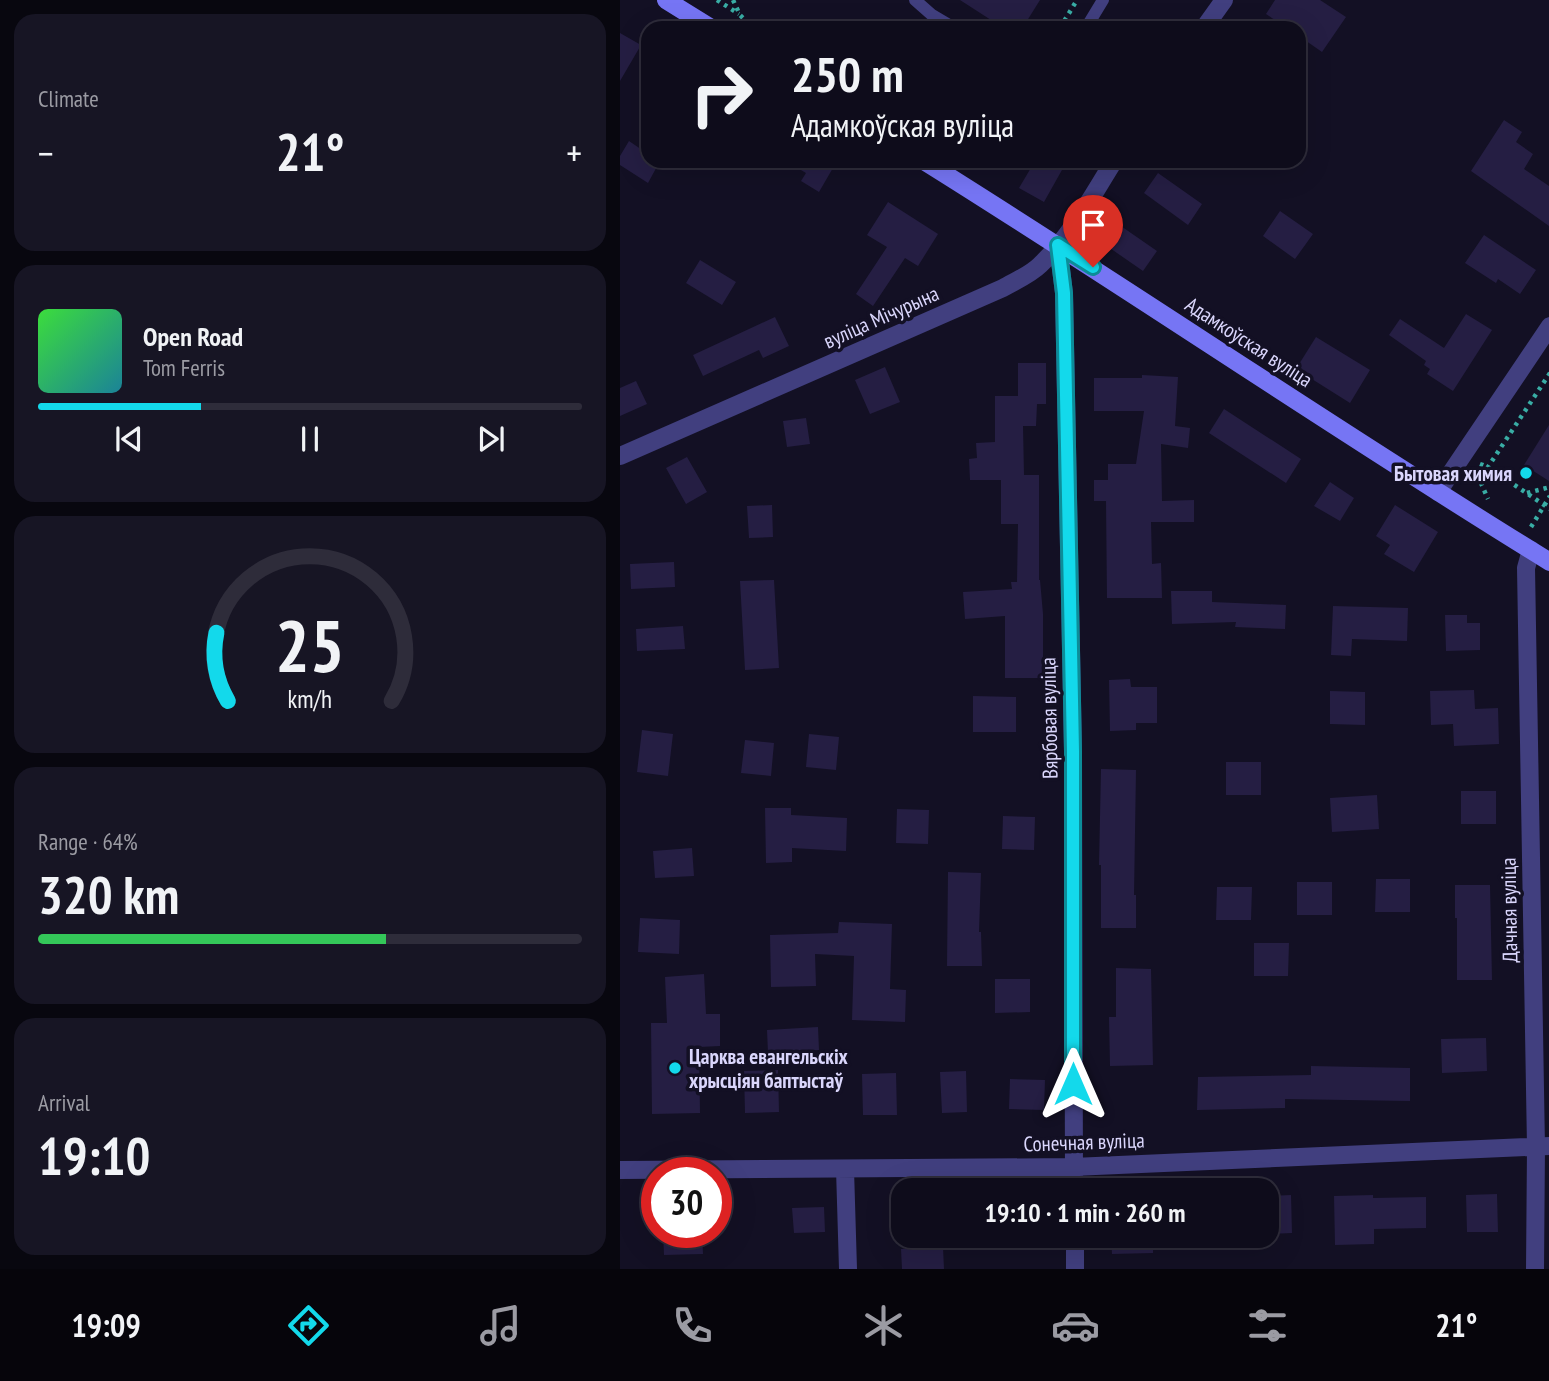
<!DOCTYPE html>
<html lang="en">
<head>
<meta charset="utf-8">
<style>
  body { margin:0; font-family:"PT Sans Narrow",sans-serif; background:#171524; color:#f1f3f6; height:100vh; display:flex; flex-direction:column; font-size:26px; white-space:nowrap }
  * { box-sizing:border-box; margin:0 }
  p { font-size:23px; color:#9b9ba3 }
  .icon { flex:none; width:38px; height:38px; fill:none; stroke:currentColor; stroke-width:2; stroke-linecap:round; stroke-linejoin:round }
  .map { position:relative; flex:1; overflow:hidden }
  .drawer { display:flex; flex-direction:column; gap:14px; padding:14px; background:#08070f; width:620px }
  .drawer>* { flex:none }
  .guide { position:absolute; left:21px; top:21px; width:665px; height:147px; border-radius:21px; box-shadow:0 7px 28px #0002,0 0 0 2px #2e2c3a; background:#0e0c1b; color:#f1f3f6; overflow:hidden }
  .speed { position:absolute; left:21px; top:1157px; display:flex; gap:14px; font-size:35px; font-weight:700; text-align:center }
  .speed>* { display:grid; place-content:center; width:91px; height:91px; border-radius:50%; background:#0e0c1b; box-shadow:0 7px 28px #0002,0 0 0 2px #2e2c3a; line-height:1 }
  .speed .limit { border:10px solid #d22; background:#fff; color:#111 }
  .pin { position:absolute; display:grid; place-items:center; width:60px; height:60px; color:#fff; margin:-72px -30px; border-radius:50% 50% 50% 0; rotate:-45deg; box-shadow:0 0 7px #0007 }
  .pin .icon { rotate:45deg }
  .me { position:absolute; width:77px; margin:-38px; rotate:0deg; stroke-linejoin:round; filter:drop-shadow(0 0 5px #0008) }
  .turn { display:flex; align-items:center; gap:24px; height:147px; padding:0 35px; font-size:32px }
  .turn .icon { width:91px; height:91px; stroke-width:2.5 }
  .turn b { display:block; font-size:49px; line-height:60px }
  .big { font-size:52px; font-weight:700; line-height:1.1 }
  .drawer .widget { flex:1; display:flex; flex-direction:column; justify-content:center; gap:10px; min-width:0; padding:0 24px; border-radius:21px; background:#171524 }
  .drawer .dial { align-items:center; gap:0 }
  .dial svg { height:182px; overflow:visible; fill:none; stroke:#2e2c3a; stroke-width:7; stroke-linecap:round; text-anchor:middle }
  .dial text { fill:#f1f3f6; stroke:none }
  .song { display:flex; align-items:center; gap:21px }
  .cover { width:84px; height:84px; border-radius:10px; background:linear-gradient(135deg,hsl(120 70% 55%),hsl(190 70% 35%)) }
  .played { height:7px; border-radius:4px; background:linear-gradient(90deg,#13d9eb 30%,#2e2c3a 30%) }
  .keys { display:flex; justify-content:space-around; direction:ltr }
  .heat { display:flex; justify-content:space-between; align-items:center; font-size:38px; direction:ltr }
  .charge { height:10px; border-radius:5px; background:linear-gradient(90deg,#34c759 64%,#2e2c3a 0) }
  .trip { position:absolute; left:271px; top:1178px; width:388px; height:70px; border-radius:21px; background:#0e0c1b; box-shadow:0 7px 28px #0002,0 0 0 2px #2e2c3a; font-weight:700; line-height:70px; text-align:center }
  .dock { display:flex; height:112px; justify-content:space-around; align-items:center; background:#06050b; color:#9b9ba3 }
  .dock .icon { width:49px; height:49px }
  .dock .active { color:#13d9eb }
  .dock b { font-size:32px; color:#f1f3f6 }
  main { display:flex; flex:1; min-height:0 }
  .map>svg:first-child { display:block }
</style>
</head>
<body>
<main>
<section class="drawer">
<div class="widget"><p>Climate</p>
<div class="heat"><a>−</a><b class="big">21°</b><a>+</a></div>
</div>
<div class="widget">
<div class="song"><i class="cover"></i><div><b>Open Road</b><p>Tom Ferris</p></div></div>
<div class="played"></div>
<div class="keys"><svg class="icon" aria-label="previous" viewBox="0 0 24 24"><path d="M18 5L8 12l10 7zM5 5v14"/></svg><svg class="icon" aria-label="pause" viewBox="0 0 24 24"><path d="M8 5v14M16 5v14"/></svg><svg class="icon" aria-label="next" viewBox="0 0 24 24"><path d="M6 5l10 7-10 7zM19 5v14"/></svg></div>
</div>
<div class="widget dial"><svg viewBox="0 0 100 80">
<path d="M14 69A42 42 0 1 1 86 69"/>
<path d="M14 69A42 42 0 0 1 9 39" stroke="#13d9eb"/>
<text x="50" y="56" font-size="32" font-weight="700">25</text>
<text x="50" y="72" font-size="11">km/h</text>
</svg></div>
<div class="widget"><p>Range · 64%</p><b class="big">320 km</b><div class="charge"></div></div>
<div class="widget"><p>Arrival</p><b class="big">19:10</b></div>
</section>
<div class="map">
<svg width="930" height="1269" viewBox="0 0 930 1269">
  <rect width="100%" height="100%" fill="#131024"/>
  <path fill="#251e43" d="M 340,0 L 420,0 L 405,24 L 398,20 L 393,28 L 367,28 L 371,20 Z
    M 655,0 L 700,0 L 726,17 L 702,52 L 679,36 L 679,28 L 667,28 L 646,14 Z
    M 0,33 L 21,45 L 0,81 Z
    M 884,120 L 902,132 L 896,142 L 913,154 L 904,169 L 929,186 L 929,226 L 851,171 Z
    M 9,141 L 28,154 L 28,161 L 40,161 L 28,183 L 0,165 L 0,156 Z
    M 166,161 L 217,161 L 199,192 L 181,181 L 186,173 Z
    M 415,161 L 447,161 L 424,202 L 399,188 Z
    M 538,173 L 582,204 L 568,225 L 524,193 Z
    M 268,202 L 318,234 L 298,266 L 285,258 L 253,306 L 236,294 L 267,247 L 247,235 Z
    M 660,211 L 693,234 L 675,259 L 643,236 Z
    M 498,224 L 537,251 L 523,271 L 484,244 Z
    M 864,235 L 916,270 L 900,294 L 878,279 L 876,283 L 845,263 Z
    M 80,260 L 116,282 L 102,305 L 66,283 Z
    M 846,314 L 872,330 L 833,391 L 807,374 L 810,369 L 804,365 L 806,361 L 769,335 L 780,319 L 824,348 Z
    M 155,317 L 169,346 L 143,358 L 139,350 L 83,376 L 73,355 Z
    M 696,337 L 750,370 L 730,403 L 676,369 Z
    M 398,363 L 426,363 L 426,404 L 417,404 L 416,426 L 403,426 L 404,475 L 419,475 L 419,580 L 420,580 L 423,614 L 423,678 L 385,678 L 385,616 L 345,619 L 343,592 L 392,589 L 391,582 L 397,582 L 398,524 L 381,524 L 381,480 L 350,480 L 349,459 L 357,458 L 356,443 L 375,442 L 375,396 L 398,396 Z
    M 265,367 L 280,402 L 250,414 L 235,380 Z
    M 522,375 L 558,377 L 555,426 L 570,428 L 568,448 L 541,444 L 542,501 L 574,500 L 574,522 L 531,522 L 532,564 L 541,563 L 542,598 L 487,598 L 486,501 L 474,501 L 474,480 L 488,480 L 488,464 L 516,464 L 524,411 L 474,411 L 474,378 L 522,378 Z
    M 16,381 L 27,404 L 0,416 L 0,388 Z
    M 604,409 L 681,459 L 666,483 L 589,433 Z
    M 186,418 L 190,444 L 167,447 L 163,421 Z
    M 929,425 L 929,481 L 904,465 Z
    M 67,457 L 87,492 L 66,504 L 46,468 Z
    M 710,482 L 734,498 L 720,521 L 694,506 Z
    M 152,505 L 153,537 L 129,538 L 127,506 Z
    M 775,505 L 818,532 L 794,572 L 764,554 L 770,545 L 756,536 Z
    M 54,562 L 55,587 L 11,589 L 10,564 Z
    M 154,580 L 159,668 L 125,670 L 120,581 Z
    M 551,591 L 592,591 L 592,602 L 666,605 L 665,629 L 615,627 L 616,622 L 552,624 Z
    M 713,606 L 788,608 L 787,641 L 732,639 L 731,656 L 711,655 Z
    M 825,615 L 847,615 L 847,623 L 860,623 L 860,650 L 826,651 Z
    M 63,626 L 65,649 L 17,651 L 16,629 Z
    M 510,679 L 511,687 L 537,687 L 537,723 L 516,723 L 516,730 L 490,731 L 489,680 Z
    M 854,690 L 855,709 L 878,708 L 879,744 L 834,746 L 833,724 L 811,725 L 810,691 Z
    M 710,691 L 745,692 L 745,725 L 710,724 Z
    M 353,696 L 396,697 L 396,732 L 353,732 Z
    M 22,730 L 53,734 L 48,776 L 17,772 Z
    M 189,734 L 219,737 L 216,770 L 186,767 Z
    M 125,740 L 154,743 L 151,776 L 121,773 Z
    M 606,762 L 641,762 L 641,795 L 606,795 Z
    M 481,769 L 516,770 L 514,895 L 516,895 L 516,928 L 481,928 L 481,865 L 479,865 Z
    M 841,791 L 876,791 L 876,824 L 841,824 Z
    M 757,795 L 759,829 L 712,832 L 710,798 Z
    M 145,808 L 171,808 L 171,815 L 227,818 L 226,851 L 172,848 L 172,862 L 146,863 Z
    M 277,809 L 309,810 L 308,844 L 276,843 Z
    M 383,816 L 415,817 L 414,850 L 382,849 Z
    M 72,848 L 74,876 L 35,878 L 33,851 Z
    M 328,872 L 361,873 L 359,932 L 361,932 L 362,966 L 327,966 Z
    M 756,879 L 790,879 L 790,912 L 755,912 Z
    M 677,882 L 712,882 L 712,915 L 677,915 Z
    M 835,885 L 870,885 L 872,980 L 837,980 L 837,918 L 835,918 Z
    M 597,887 L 632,887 L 631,920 L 596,920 Z
    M 20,918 L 60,920 L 59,954 L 18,952 Z
    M 219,922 L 272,924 L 270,989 L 286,990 L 285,1022 L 232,1020 L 234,956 L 195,954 L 196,986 L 151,987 L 150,935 L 218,933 Z
    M 634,943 L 669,943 L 668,976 L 634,976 Z
    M 496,968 L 531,969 L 533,1065 L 490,1066 L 489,1017 L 496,1017 Z
    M 84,974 L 86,1014 L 100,1014 L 100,1046 L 79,1047 L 80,1113 L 32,1114 L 31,1023 L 47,1023 L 45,977 Z
    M 375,979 L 410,979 L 410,1012 L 375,1013 Z
    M 198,1027 L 199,1050 L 148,1053 L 147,1030 Z
    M 866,1038 L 867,1071 L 822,1073 L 821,1039 Z
    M 691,1066 L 790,1068 L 790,1101 L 665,1099 L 665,1108 L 577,1110 L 578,1077 L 691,1075 Z
    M 158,1070 L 159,1112 L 125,1113 L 124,1071 Z
    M 346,1071 L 347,1112 L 322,1113 L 320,1072 Z
    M 276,1073 L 277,1115 L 243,1115 L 242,1074 Z
    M 390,1079 L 425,1080 L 424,1110 L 389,1109 Z
    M 877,1194 L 878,1232 L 847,1232 L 846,1195 Z
    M 671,1195 L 672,1233 L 648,1234 L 648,1196 Z
    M 753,1195 L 753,1198 L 806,1197 L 806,1228 L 754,1229 L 754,1244 L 715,1245 L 714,1196 Z
    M 204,1207 L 205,1232 L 174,1233 L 172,1208 Z
    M 43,1232 L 82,1232 L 83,1254 L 44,1255 Z
    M 491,1236 L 533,1236 L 533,1253 L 492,1254 Z
    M 323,1247 L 324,1269 L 282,1269 L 281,1249 Z"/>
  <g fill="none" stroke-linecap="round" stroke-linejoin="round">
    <path stroke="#39ada5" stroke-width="4.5" stroke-dasharray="3.5 5" stroke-linecap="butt" d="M 97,0 L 119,14
      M 113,0 L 120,15 L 133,28
      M 440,28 L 457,0
      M 930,373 L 868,467 L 930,509
      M 860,464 L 868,467 L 861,483 L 868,499
      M 907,493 L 930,487
      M 911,527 L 930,496"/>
    <path stroke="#413f7f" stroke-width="12" d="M 295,0 L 312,15 L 334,28
      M 466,28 L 483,0"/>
    <path stroke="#413f7f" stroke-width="18" d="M 584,28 L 604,0
      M 438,245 L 444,293 L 453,751 L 454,1190
      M 0,456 L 383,288 C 395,281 410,275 420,265 C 451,236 472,196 494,161
      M 818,492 L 930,326
      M 911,550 L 906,568 L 916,1147 L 915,1269
      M 225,1169 L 228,1269
      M 0,1170 L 453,1167 L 930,1146
      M 455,1236 L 455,1269"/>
    <path stroke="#7675f4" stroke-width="18" d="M 46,0 L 91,28
      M 304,161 C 514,292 718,432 930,562"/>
  </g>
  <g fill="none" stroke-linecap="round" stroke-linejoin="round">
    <g stroke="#0c8d99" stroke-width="18">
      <path id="route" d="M 453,1084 L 453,751 L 444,293 L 438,245 L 473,267"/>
    </g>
    <use href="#route" stroke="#13d9eb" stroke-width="12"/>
  </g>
  <g fill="#13d9eb" stroke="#131024" stroke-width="2.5">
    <circle cx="906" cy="473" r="7"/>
    <circle cx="55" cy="1068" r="7"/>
  </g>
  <g text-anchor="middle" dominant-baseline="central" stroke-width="7" stroke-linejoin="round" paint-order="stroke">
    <g font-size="21" fill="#dad6fc" stroke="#131024">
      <text transform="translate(261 317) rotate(-24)">вуліца Мічурына</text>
      <text transform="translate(629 342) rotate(33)">Адамкоўская вуліца</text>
      <text transform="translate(429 718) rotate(-91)">Вярбовая вуліца</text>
      <text transform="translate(889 910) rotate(-91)">Дачная вуліца</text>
      <text transform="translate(464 1142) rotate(-2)">Сонечная вуліца</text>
    </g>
    <g font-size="21" font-weight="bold" fill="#dad6fc" stroke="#131024" text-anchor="end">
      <text x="892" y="473">Бытовая химия</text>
      <text x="69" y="1056" text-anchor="start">Царква евангельскіх<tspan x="69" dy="24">хрысціян баптыстаў</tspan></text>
    </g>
  </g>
</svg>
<div class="speed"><div class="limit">30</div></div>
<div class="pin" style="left:473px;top:267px;background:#d93025"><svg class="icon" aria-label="arrive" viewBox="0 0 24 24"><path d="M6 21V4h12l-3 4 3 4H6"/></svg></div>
<svg class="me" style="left:453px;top:1084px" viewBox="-20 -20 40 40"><path d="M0-17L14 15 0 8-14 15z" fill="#13d9eb" stroke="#fff" stroke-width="4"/></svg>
<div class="trip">19:10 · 1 min · 260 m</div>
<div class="guide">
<div class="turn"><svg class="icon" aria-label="right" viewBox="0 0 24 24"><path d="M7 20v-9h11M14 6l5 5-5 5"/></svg><div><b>250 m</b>Адамкоўская вуліца</div></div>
</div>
</div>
</main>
<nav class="dock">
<b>19:09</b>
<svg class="icon active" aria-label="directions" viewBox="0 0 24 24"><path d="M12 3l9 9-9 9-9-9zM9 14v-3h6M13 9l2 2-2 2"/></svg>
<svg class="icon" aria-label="music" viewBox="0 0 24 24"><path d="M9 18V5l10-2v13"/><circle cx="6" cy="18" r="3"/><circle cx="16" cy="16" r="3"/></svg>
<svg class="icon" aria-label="phone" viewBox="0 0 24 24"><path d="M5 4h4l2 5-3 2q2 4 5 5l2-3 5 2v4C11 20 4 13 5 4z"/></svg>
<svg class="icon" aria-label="climate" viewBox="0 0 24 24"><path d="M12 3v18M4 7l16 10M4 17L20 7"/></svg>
<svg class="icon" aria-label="car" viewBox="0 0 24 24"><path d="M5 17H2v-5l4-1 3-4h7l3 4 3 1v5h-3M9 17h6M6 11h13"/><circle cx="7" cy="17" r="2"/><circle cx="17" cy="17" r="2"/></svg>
<svg class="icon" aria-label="filters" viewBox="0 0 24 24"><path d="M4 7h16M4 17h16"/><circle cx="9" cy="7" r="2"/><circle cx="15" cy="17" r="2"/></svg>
<b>21°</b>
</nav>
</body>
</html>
